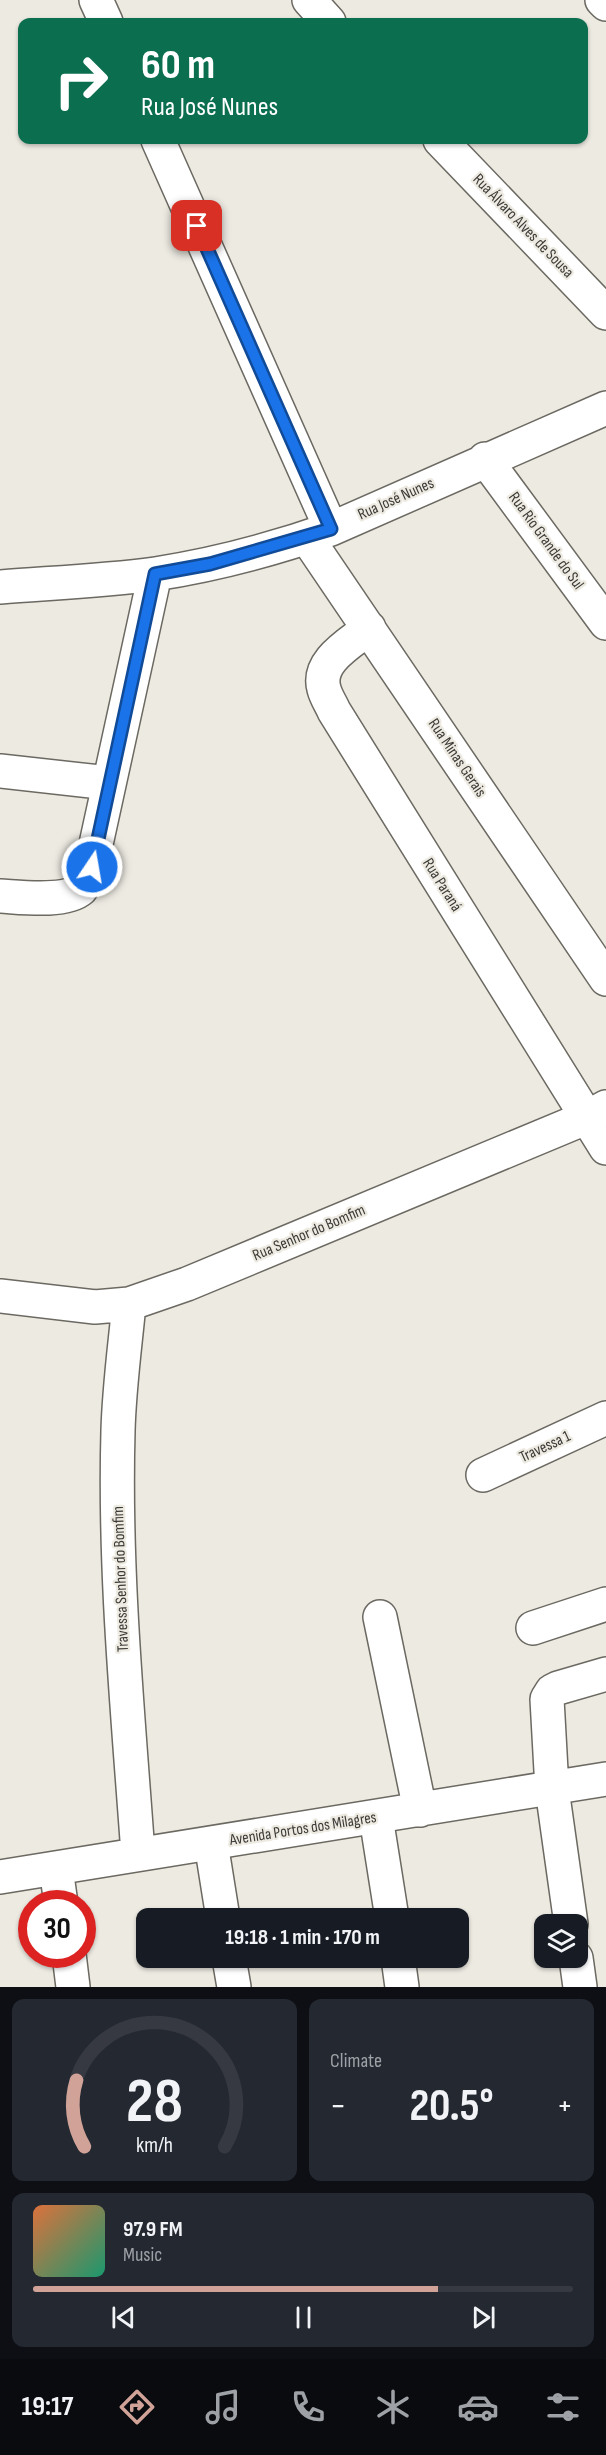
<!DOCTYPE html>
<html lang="en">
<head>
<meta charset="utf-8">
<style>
  body { margin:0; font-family:"Sofia Sans Condensed",sans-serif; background:#242831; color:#f1f3f6; height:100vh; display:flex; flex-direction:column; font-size:22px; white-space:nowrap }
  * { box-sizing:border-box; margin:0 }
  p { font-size:20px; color:#9ea1a6 }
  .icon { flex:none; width:33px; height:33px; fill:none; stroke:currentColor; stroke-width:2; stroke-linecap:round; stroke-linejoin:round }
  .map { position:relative; height:1987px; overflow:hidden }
  .panel { display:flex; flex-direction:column; gap:12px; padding:12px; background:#0d0f14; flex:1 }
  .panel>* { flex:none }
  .hud { position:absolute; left:18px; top:18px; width:570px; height:126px; border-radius:12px; box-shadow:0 2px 4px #0004; background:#0b6e4f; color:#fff; overflow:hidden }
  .fabs { position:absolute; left:534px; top:1914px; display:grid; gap:12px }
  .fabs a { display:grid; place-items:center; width:54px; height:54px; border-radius:12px; background:#171b24; box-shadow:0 2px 4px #0004; font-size:30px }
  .speed { position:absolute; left:18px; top:1890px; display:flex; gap:12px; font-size:30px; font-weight:700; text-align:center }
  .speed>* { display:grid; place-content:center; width:78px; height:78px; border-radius:50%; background:#171b24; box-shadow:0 2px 4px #0004; line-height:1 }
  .speed .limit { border:9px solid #d22; background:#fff; color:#111 }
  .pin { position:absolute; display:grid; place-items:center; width:51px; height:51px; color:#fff; margin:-26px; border-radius:12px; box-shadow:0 3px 9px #0006 }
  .me { position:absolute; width:66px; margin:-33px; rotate:12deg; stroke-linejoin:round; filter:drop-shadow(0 0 4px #0008) }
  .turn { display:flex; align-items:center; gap:21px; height:126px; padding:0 24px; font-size:27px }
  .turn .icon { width:78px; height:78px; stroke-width:2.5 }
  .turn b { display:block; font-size:42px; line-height:51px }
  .big { font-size:45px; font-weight:700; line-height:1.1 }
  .panel .card { flex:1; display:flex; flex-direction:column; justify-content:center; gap:9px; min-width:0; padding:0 21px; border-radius:12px; background:#242831 }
  .panel .dial { align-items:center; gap:0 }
  .dial svg { height:156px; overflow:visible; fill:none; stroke:#363941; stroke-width:7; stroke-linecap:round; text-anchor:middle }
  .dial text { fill:#f1f3f6; stroke:none }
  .song { display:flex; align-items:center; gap:18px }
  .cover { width:72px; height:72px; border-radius:9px; background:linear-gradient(135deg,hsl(20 70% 55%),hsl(160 70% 35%)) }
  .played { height:6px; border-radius:3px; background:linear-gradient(90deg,#d1a398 75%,#363941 75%) }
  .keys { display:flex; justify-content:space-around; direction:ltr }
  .heat { display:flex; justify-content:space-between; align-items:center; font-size:33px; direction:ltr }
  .panel .tiles { flex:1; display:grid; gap:12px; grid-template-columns:1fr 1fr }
  .card:last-child { grid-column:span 2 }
  .trip { position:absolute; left:136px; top:1908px; width:333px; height:60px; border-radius:12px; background:#171b24; box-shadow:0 2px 4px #0004; font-weight:700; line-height:60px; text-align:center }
  .tab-bar { display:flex; height:96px; justify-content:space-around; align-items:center; background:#090b0e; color:#9ea1a6 }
  .tab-bar .icon { width:42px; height:42px }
  .tab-bar .on { color:#d1a398 }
  .tab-bar b { font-size:27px; color:#f1f3f6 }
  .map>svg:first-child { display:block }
</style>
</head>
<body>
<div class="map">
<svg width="606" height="1987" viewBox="0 0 606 1987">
  <rect width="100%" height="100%" fill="#eceae1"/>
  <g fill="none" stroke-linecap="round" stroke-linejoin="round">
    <g stroke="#6b6961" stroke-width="36">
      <path id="minor" d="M 96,0 L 106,22
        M 309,0 L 329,22
        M 602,0 L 606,4
        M 158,140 L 331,529
        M 440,140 L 606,313
        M 485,459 L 606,623
        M 307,538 L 606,979
        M 0,587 C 51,583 103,581 155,574 C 214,565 274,549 331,529 L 606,408
        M 369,628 C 351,643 316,661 324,689 C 326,697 331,704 334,711 L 606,1148
        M 0,771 L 109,783
        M 0,896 C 20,897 65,903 81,889 C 86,883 89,874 91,867 L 155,574
        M 0,1296 L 95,1307 L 129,1304 L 187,1284 L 588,1117 L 606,1107
        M 129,1304 C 125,1346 119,1389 118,1431 C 114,1572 128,1713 138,1854
        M 483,1475 L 606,1418
        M 380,1617 L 420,1810
        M 533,1628 L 606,1604
        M 376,1817 L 392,1918
        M 211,1843 L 223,1918
        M 56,1868 L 61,1904
        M 0,1877 L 606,1779
        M 571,1924 L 552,1789 L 547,1699 L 552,1691 L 558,1688 L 606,1674
        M 69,1954 L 73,1987
        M 229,1958 L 234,1987
        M 398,1958 L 402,1987
        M 576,1958 L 580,1987"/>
    </g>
    <use href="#minor" stroke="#fff" stroke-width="33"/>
  </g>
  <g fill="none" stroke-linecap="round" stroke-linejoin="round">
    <g stroke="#114b97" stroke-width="15">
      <path id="route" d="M 92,867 L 155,574 L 210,564 L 331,529 L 197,226"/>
    </g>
    <use href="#route" stroke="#1a73e8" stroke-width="10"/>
  </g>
  <g text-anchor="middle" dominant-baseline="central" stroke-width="4.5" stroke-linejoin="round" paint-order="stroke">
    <g font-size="16" fill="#3b3a36" stroke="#eceae1">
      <text transform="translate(523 226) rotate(46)">Rua Álvaro Alves de Sousa</text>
      <text transform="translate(396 499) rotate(-24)">Rua José Nunes</text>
      <text transform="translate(546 541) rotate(54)">Rua Rio Grande do Sul</text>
      <text transform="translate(457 758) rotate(56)">Rua Minas Gerais</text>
      <text transform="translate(442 885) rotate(58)">Rua Paraná</text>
      <text transform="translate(309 1233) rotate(-23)">Rua Senhor do Bomfim</text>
      <text transform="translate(545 1447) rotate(-25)">Travessa 1</text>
      <text transform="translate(121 1579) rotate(-92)">Travessa Senhor do Bomfim</text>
      <text transform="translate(303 1829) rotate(-9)">Avenida Portos dos Milagres</text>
    </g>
  </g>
</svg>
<div class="fabs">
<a><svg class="icon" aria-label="layers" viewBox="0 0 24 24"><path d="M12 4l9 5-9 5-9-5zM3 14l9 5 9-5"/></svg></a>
</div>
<div class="speed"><div class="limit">30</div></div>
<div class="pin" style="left:197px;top:226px;background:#d93025"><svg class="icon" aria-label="arrive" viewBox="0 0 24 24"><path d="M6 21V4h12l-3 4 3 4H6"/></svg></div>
<svg class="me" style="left:92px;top:867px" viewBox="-20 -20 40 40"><circle r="17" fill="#1a73e8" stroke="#fff" stroke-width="3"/><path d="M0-11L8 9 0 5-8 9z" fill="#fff"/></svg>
<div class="trip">19:18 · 1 min · 170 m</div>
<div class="hud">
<div class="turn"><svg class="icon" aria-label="right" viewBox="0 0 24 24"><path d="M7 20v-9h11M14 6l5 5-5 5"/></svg><div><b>60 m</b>Rua José Nunes</div></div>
</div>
</div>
<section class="panel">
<div class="tiles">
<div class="card dial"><svg viewBox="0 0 100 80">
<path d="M14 69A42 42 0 1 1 86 69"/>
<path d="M14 69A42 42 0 0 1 10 35" stroke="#d1a398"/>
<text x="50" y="56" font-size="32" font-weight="700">28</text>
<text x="50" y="72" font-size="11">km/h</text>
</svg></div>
<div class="card"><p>Climate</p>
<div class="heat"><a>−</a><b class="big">20.5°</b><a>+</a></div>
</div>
<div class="card">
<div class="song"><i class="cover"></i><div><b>97.9 FM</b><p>Music</p></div></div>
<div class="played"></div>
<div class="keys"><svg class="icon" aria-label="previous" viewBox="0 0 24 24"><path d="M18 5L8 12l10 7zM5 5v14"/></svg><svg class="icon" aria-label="pause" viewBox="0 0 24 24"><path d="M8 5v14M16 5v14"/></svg><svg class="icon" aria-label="next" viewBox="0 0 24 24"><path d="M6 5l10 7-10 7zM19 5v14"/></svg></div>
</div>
</div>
</section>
<nav class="tab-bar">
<b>19:17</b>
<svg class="icon on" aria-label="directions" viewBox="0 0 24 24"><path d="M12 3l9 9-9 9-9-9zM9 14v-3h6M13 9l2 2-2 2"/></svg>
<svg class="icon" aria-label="music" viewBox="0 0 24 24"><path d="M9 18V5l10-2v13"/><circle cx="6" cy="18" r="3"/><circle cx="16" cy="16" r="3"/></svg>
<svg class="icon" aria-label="phone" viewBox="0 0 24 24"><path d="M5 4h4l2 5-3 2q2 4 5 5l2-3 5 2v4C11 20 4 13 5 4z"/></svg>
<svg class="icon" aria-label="climate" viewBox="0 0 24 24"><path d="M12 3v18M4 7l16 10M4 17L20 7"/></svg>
<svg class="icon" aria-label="car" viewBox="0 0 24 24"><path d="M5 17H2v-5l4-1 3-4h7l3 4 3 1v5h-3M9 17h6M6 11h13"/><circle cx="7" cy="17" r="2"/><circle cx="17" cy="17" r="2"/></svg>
<svg class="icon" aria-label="filters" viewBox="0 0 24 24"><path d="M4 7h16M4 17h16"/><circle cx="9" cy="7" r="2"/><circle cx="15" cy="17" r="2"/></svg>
</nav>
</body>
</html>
